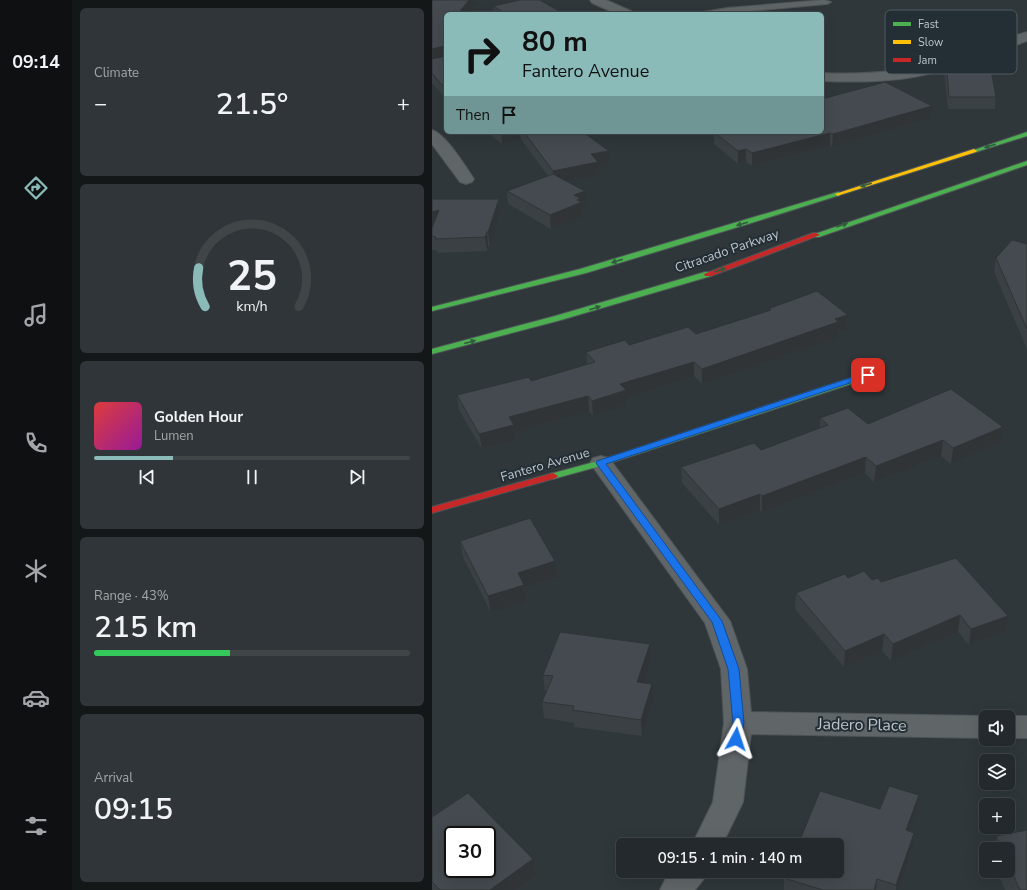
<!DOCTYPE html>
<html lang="en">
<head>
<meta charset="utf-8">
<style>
  body { margin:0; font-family:"Nunito Sans",sans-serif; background:#2f3538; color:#f1f3f6; height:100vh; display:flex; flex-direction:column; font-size:15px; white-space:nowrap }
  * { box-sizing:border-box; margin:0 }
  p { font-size:13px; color:#a3a6a9 }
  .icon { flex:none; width:22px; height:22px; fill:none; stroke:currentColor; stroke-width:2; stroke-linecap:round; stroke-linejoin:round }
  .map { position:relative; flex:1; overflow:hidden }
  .details { display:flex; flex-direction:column; gap:8px; padding:8px; background:#131718; width:360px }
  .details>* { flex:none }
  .hud { position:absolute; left:12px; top:12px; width:380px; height:122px; border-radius:6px; box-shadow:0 4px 16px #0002,0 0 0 1px #404548; background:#8bbbb9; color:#111; overflow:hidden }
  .fabs { position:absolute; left:547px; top:710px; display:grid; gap:8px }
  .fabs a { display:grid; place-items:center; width:36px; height:36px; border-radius:6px; background:#23292c; box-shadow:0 4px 16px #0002,0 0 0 1px #404548; font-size:20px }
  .speed { position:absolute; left:12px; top:826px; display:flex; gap:8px; font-size:20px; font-weight:700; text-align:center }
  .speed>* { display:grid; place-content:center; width:52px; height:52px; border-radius:50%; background:#23292c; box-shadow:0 4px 16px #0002,0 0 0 1px #404548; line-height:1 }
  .speed .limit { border:2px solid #111; border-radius:6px; background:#fff; color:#111 }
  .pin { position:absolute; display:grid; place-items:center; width:34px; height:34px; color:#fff; margin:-17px; border-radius:8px; box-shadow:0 2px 6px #0006 }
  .me { position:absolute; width:44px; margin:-22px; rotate:5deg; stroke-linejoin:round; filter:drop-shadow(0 0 3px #0008) }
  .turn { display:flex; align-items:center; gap:14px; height:84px; padding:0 12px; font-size:18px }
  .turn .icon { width:52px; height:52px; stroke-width:2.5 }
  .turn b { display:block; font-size:28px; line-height:34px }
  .then { display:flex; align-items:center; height:38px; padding:0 12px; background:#0003; gap:8px; font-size:15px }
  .big { font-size:30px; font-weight:600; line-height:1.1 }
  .details .card { flex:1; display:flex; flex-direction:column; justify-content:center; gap:6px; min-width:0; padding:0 14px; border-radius:6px; background:#2f3538 }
  .details .dial { align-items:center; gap:0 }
  .dial svg { height:104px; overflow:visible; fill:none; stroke:#404548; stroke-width:7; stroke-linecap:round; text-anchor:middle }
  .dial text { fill:#f1f3f6; stroke:none }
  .song { display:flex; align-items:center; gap:12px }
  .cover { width:48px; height:48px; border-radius:6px; background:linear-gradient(135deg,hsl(0 70% 55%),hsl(300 70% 35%)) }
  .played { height:4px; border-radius:2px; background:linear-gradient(90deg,#8bbbb9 25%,#404548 25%) }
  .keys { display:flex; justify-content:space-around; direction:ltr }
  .heat { display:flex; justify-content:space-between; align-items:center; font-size:22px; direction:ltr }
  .charge { height:6px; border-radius:3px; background:linear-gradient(90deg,#34c759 43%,#404548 0) }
  .trip { position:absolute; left:184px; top:838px; width:228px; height:40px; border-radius:6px; background:#23292c; box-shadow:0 4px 16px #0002,0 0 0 1px #404548; font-weight:600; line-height:40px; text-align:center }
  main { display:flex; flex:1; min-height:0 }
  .tabs { display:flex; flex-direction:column; width:72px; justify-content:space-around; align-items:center; background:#0e1012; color:#a3a6a9 }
  .tabs .icon { width:28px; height:28px }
  .tabs .current { color:#8bbbb9 }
  .tabs b { font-size:18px; color:#f1f3f6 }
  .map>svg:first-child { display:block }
</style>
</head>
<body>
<main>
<nav class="tabs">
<b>09:14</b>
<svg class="icon current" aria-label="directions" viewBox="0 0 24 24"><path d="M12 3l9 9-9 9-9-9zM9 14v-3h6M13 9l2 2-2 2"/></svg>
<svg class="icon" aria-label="music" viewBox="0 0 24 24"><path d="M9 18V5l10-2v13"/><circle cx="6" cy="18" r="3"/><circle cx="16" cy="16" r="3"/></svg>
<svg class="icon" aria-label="phone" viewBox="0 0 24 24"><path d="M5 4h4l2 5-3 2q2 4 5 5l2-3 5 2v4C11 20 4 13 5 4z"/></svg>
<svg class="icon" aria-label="climate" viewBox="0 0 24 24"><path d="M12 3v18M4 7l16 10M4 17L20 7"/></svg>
<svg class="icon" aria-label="car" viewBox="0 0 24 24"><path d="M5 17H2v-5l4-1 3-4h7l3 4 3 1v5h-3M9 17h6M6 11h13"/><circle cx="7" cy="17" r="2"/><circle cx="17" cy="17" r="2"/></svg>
<svg class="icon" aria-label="filters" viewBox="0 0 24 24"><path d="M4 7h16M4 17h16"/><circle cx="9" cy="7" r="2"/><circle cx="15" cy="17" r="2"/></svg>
</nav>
<section class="details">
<div class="card"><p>Climate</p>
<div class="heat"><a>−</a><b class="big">21.5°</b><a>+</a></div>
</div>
<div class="card dial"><svg viewBox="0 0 100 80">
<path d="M14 69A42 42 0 1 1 86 69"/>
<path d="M14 69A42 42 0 0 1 9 39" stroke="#8bbbb9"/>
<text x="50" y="56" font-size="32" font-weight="700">25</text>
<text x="50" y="72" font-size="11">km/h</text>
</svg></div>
<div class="card">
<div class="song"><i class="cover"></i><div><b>Golden Hour</b><p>Lumen</p></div></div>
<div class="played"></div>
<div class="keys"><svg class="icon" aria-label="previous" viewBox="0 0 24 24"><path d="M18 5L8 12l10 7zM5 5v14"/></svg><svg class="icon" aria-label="pause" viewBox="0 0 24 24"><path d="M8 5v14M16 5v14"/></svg><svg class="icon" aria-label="next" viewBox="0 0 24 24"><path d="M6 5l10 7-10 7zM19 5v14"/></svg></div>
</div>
<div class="card"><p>Range · 43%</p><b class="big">215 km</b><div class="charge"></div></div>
<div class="card"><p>Arrival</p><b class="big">09:15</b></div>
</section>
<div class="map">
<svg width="595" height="890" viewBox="0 0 595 890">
  <rect width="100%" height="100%" fill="#2f373b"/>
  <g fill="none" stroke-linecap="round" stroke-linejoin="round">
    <g stroke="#4d5457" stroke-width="2">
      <path id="lane" d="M 392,0 L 399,2 L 395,4 L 286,14 L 270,14 L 271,12 L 295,8 Z"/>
    </g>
    <g stroke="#4d5457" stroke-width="2">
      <path id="street" d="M 158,0 L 174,0 L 199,11 L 201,14 L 185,14 L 160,3 Z
        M 595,32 L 595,41 C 554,56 513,73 469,79 C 443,82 417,82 390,81 L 390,73 C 433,75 475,72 517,59 C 543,51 569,39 595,32 Z
        M 0,130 C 14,134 33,166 42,179 L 40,182 L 34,184 L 28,182 L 0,144 Z
        M 169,456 L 177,458 L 298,621 L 315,669 L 319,712 L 554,716 L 556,717 L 554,717 L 554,738 L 319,734 L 311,802 L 290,845 L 260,845 L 281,802 L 292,723 L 289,669 L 273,623 L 158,463 L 161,458 Z
        M 576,716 L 595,716 L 595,738 L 576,738 L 576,717 L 574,717 Z
        M 241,871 L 276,871 L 271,880 L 263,890 L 228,890 L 233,880 Z"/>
    </g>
    <g stroke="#4d5457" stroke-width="2">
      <path id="fast" d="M 595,132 L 595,136 L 544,152 L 539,151 Z
        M 595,161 L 595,165 L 387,237 L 384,237 L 380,235 Z
        M 406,192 L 408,193 L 408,195 L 316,224 L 154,273 L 0,311 L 0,307 L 148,269 Z
        M 273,272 L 279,272 L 280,274 L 279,276 L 129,320 L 0,354 L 0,349 L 123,316 Z
        M 437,372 L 441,375 L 440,377 L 172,465 L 121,479 L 116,476 L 118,474 L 166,461 Z"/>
    </g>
    <g stroke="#4d5457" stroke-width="2">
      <path id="slow" d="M 542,149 L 545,151 L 544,152 L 408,195 L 406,196 L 403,194 Z"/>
    </g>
    <g stroke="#4d5457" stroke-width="2">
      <path id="jam" d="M 381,233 L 384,233 L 388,235 L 279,276 L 273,276 L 272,274 Z
        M 121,473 L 126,476 L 124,478 L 0,513 L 0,507 Z"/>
    </g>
    <use href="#lane" fill="#606568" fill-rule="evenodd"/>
    <use href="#street" fill="#606568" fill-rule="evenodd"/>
    <use href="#fast" fill="#4caf50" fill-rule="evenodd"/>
    <use href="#slow" fill="#ffc107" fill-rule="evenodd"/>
    <use href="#jam" fill="#c62828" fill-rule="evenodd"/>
  </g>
  <path fill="#3a4044" d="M 0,0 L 46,0 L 36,14 L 14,14 L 14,98 L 10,95 L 0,83 Z
    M 61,6 L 132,14 L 62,14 Z
    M 514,60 L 564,97 L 563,109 L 516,109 L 512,71 Z
    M 498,118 L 400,147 L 398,145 L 320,166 L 314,162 L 306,164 L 282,144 L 282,132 Z
    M 55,132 L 151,132 L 177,151 L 177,164 L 167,166 L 167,175 L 135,181 L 154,204 L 151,205 L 151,216 L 119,229 L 76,204 L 75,191 L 116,176 L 89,139 L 70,144 Z
    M 0,199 L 67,199 L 68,212 L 58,246 L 56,246 L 55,251 L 5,253 L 5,250 L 0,250 Z
    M 595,244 L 595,349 L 562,272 L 564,258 Z
    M 336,309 L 416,315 L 415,329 L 406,332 L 406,337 L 270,384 L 262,376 L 194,398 L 195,405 L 161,416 L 157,411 L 83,432 L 84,440 L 50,449 L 27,410 L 25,395 L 99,381 L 155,364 L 154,352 L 264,334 L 336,311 Z
    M 388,418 L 436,424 L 571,427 L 569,442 L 519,464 L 509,456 L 442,482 L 433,473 L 330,512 L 328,510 L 287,525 L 250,483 L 249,467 L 329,450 L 388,428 Z
    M 28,541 L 125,577 L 92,588 L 94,601 L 59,613 L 31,557 Z
    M 416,578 L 440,580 L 449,582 L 573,632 L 537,645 L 526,632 L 459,661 L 450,651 L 412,667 L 363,609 L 364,593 Z
    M 218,644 L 219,660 L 211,683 L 221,701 L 210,736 L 142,727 L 142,723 L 112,718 L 110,702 L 115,692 L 113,691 L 111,675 Z
    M 448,809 L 484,811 L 477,831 L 480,849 L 466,890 L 352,890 L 352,878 Z
    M 0,817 L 104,875 L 84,890 L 0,890 Z
    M 595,830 L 595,890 L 573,890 L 565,871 L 576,871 L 576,849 L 562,849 L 564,836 Z"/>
  <path fill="#303437" d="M 37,0 L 46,0 L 36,14 L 26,14 Z
    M 13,46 L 14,58 L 0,61 L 0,49 Z
    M 500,106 L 498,118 L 400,147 L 401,134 Z
    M 69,132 L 88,132 L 89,139 L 70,144 Z
    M 398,133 L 398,145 L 320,166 L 320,153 Z
    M 314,149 L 314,162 L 306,164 L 306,151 Z
    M 177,151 L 177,164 L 167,166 L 167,175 L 122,184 L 121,171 L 159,154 Z
    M 153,191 L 154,204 L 151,205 L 151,216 L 119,229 L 118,215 L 142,195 Z
    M 67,199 L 68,212 L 58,246 L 56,232 Z
    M 7,210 L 9,223 L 0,227 L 0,212 Z
    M 55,232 L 56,246 L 55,251 L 53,237 Z
    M 416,315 L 415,329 L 406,332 L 406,337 L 270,384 L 270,369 Z
    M 262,362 L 262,376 L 194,398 L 195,405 L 161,416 L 160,401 L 188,384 Z
    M 156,396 L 157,411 L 83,432 L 84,440 L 50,449 L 47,434 L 77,417 Z
    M 571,427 L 569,442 L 519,464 L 521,448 Z
    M 511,440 L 509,456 L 442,482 L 444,466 Z
    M 434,457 L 433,473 L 330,512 L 330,496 Z
    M 328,494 L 328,510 L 287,525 L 287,509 Z
    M 123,561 L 125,577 L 92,588 L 94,601 L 59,613 L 56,596 L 86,573 Z
    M 528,615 L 526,632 L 459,661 L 461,644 Z
    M 576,616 L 573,632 L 537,645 L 539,629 Z
    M 452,634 L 450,651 L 412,667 L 413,651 Z
    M 218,644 L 219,660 L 206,699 L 205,682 Z
    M 220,684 L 221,701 L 210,736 L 209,720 Z
    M 487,795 L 484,811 L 472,847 L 474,830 Z
    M 482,833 L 480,849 L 466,890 L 464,890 L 464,885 Z
    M 101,859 L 104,875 L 84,890 L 58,890 Z
    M 445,879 L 444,890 L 442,890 Z"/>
  <path fill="#444a4f" stroke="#303437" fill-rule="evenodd" d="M 0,0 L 37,0 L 26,14 L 14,14 L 14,88 L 8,83 L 0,73 L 0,59 L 14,56 L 13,46 L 0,49 Z
    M 88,0 L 108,0 L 132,14 L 74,14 L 61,6 Z
    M 514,60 L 536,69 L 559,70 L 564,97 L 517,97 Z
    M 453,82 L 500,106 L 401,134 L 398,133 L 320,153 L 314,149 L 306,151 L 282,132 L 390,132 L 390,99 Z
    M 92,132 L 151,132 L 177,151 L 159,154 L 166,162 L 121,171 Z
    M 121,174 L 153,191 L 142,195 L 148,198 L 145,200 L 150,202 L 118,215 L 75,191 Z
    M 0,199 L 67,199 L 56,232 L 55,232 L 53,237 L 3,239 L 4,237 L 0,236 L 0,228 L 7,210 L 0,212 Z
    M 580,240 L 595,244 L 595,329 L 564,258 Z
    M 385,291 L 416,315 L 403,319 L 406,322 L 270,369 L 262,362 L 188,384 L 194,390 L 160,401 L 156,396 L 77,417 L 82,425 L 47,434 L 25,395 L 97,377 L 99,381 L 163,362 L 154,352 L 193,340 L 197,345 L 256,327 L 264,334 L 339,310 L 336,309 Z
    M 519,389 L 571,427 L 521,448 L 511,440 L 444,466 L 434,457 L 330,496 L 328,494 L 287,509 L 249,467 L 322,443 L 329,450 L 396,425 L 388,418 L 416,408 L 436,424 Z
    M 98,518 L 123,561 L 86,573 L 92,585 L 56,596 L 28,541 Z
    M 524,558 L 576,616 L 539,629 L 528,615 L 461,644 L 452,634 L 413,651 L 364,593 L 413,574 L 416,578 L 432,571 L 440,580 L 446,578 L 449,582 Z
    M 128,632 L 218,644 L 205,682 L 220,684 L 209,720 L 140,710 L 142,706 L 110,702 L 121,676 L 111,675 Z
    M 457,786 L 487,795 L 474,830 L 482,833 L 464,885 L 445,879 L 442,890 L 391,890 L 352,878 L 355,871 L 405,871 L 405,845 L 366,845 L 388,791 L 448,809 Z
    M 36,793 L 101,859 L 58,890 L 8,890 L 0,882 L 0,817 ZM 21,835 L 55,835 L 55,869 L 21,869 Z
    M 595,830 L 595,890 L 588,890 L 576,863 L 576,849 L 570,849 L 564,836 Z"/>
  <defs><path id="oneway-solid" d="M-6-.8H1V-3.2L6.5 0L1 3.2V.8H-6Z"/></defs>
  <g fill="#315b3e">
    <use href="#oneway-solid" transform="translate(558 146) rotate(163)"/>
    <use href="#oneway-solid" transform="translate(434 185) rotate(163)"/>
    <use href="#oneway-solid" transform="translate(310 224) rotate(164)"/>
    <use href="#oneway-solid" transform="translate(410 225) rotate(-19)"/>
    <use href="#oneway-solid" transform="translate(185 261) rotate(163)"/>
    <use href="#oneway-solid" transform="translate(288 270) rotate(-19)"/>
    <use href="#oneway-solid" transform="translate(163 308) rotate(-17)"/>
    <use href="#oneway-solid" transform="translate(38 342) rotate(-15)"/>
  </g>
  <path fill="#1a73e8" stroke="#114b97" d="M 436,372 L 441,375 L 439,376 L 174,464 L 290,621 L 307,669 L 312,723 L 308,742 L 304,743 L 300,742 L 298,739 L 301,723 L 296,669 L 280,622 L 164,463 L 165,461 Z"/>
  <g text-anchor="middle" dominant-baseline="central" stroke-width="4" stroke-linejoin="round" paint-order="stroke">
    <g font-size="13" fill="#bbc4ca" stroke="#232e35">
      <text transform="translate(295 251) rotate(-19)">Citracado Parkway</text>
      <text transform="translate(113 465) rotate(-16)">Fantero Avenue</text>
    </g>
    <g font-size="16" fill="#bbc4ca" stroke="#232e35">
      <text transform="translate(430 725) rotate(1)">Jadero Place</text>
    </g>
  </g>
  <rect x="453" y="10" width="132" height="64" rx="6" fill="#232e35" stroke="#515b62" stroke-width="1"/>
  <rect x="461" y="22" width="18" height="4" fill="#4caf50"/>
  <rect x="461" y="40" width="18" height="4" fill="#ffc107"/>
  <rect x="461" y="58" width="18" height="4" fill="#c62828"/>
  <g font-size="11" fill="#bbc4ca">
    <text x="486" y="28">Fast</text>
    <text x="486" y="46">Slow</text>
    <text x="486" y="64">Jam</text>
  </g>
</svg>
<div class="fabs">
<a><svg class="icon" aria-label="sound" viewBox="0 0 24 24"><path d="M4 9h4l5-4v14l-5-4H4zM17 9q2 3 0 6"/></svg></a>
<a><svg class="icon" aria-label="layers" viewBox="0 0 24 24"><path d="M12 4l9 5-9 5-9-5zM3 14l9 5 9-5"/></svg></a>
<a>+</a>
<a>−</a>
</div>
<div class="speed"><div class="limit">30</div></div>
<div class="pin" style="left:436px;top:375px;background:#d93025"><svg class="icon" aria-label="arrive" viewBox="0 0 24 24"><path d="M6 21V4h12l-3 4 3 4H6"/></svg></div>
<svg class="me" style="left:304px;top:739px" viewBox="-20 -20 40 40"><path d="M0-17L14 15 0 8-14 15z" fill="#1a73e8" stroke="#fff" stroke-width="4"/></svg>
<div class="trip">09:15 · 1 min · 140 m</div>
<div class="hud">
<div class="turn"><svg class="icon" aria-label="right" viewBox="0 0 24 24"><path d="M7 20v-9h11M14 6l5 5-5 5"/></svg><div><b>80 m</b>Fantero Avenue</div></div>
<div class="then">Then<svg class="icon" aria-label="arrive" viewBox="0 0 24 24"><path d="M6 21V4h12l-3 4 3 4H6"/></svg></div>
</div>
</div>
</main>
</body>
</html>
